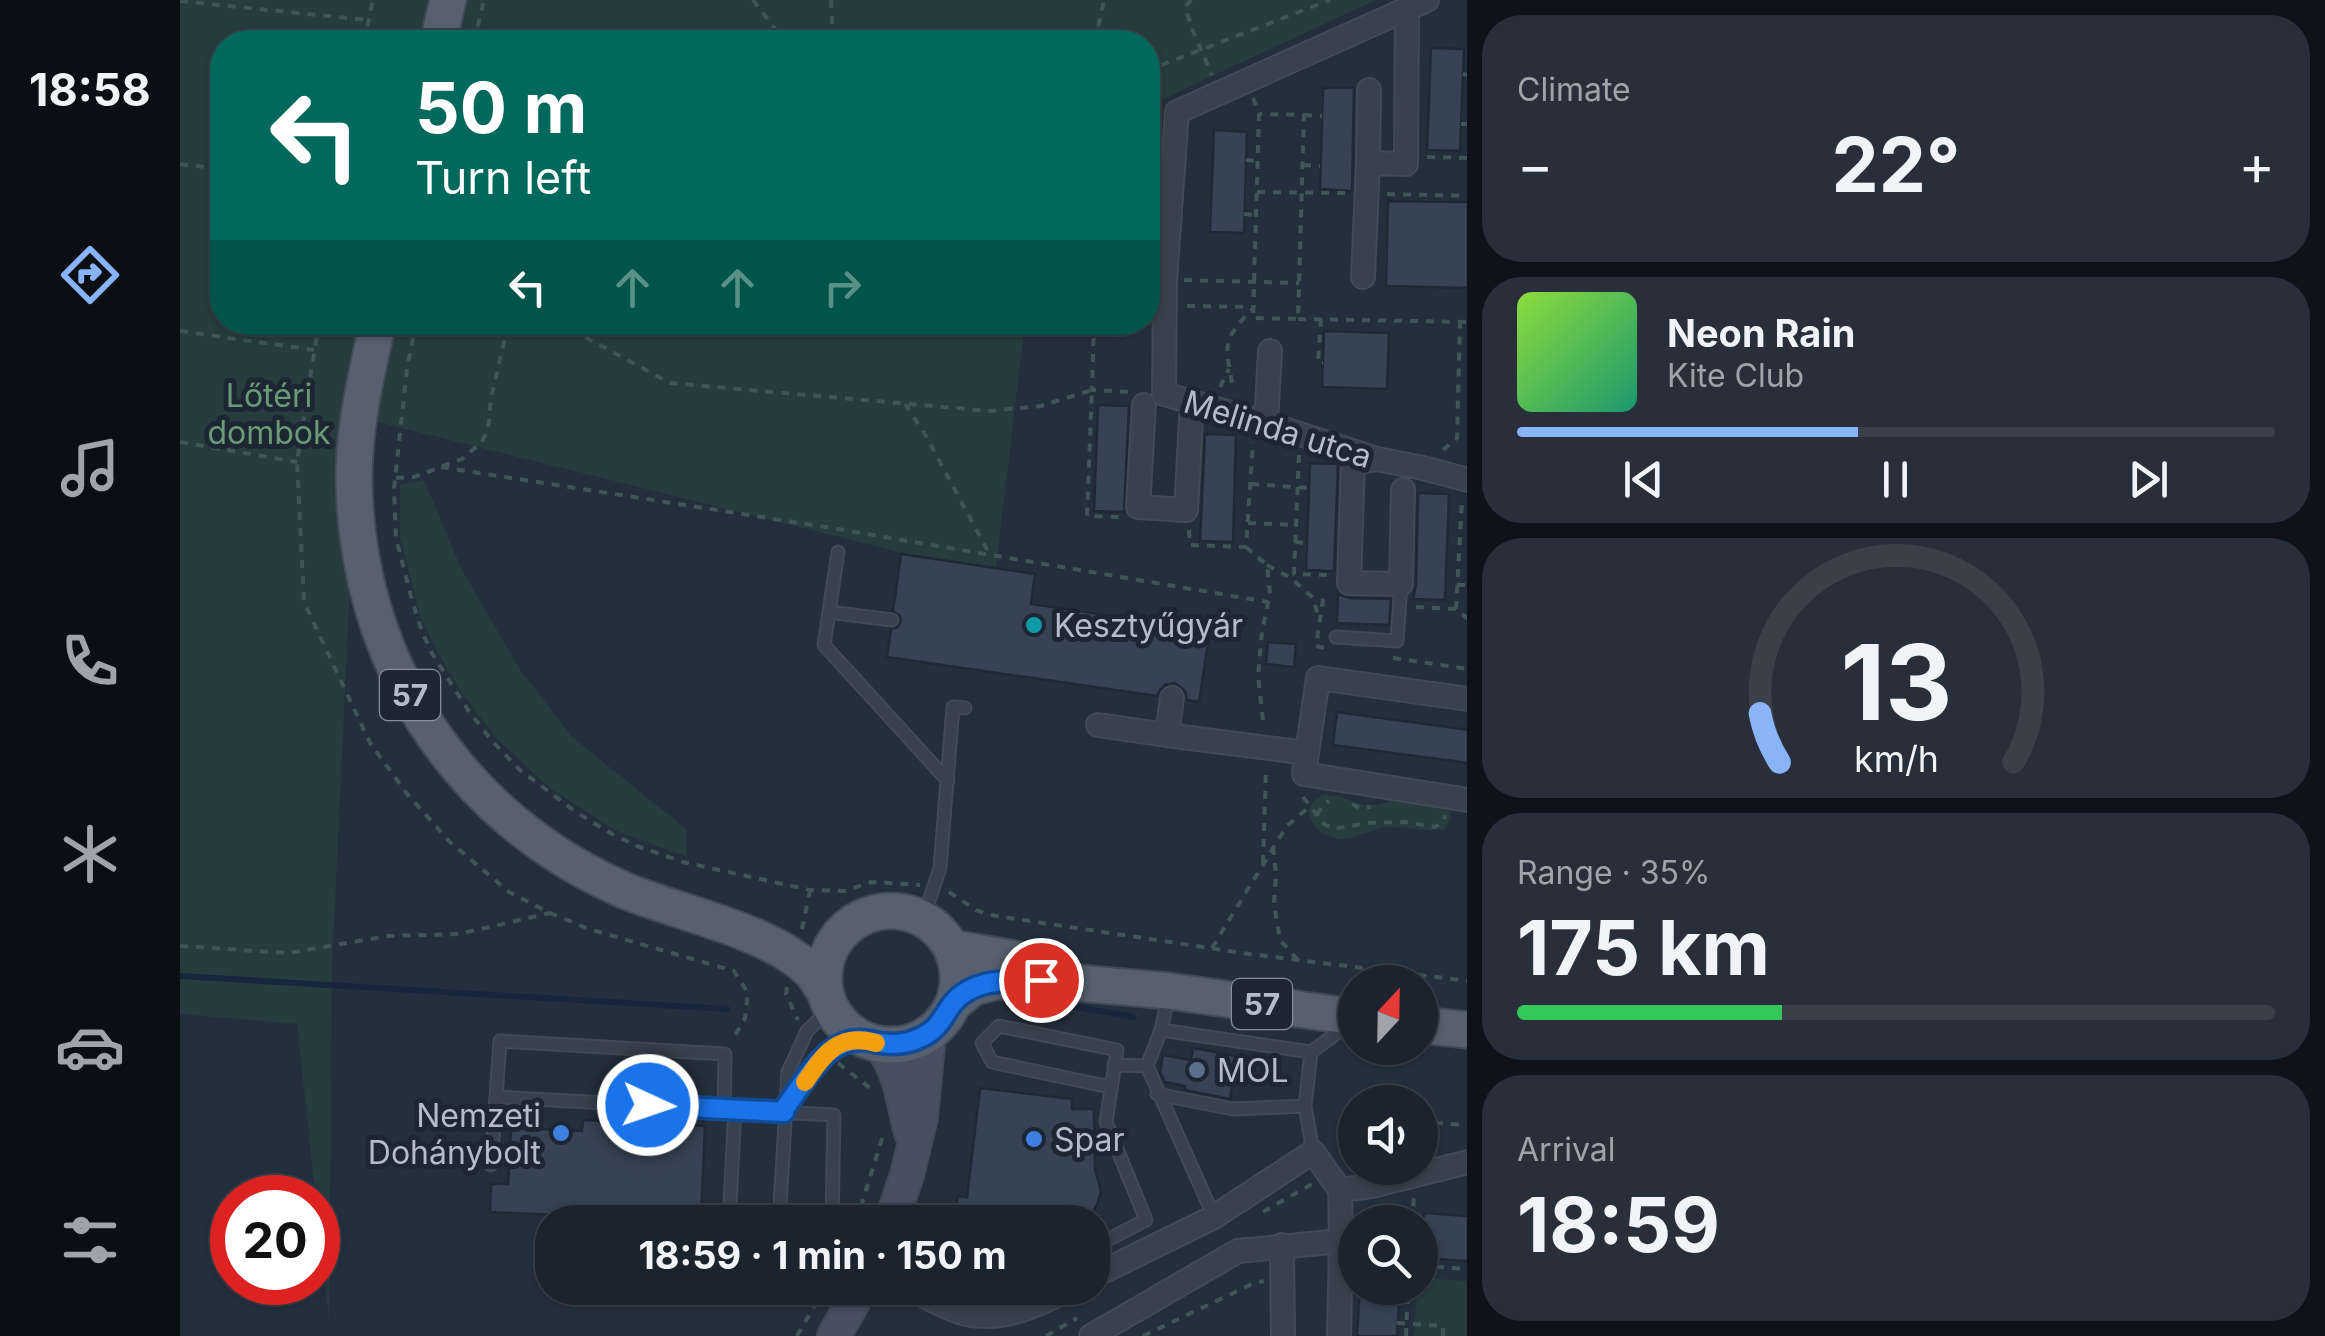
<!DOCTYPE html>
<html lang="en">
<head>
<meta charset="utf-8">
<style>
  body { margin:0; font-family:Inter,sans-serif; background:#282f3a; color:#f1f3f6; height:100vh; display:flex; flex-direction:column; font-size:38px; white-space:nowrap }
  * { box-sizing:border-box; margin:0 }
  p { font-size:32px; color:#a0a4aa }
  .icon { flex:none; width:55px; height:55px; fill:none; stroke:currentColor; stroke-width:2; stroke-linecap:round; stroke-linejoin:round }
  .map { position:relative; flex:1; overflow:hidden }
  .side { display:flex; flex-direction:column; gap:15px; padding:15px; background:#0f1319; width:858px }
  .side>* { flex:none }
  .guide { position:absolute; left:30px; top:30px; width:950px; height:305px; border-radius:40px; box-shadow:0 2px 8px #0004,0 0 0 2px #39404a; background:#00695c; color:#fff; overflow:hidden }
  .needle { width:65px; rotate:22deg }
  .fabs { position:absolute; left:1158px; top:965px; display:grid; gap:20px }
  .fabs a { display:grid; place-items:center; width:100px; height:100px; border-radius:50%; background:#1b232e; box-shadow:0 2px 8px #0004,0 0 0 2px #39404a; font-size:50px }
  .speed { position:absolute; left:30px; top:1175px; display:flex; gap:20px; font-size:50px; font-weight:700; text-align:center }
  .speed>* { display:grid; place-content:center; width:130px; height:130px; border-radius:50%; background:#1b232e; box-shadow:0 2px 8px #0004,0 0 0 2px #39404a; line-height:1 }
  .speed .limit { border:15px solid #d22; background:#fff; color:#111 }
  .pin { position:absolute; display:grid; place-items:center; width:85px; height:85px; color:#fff; margin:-42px; border:5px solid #fff; border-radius:50%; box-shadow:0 2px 10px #0007 }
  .me { position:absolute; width:110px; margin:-55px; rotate:93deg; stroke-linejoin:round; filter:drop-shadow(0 0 8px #0008) }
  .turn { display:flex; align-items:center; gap:35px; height:210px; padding:0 40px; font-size:45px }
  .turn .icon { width:130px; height:130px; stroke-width:2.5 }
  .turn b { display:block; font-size:70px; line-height:85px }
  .lanes { display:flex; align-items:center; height:95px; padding:0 40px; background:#0003; justify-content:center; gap:50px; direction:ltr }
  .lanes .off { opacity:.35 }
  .big { font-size:75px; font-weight:700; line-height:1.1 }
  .side .tile { flex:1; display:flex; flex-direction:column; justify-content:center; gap:15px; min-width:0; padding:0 35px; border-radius:40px; background:#282f3a }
  .side .dial { align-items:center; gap:0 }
  .dial svg { height:260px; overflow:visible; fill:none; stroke:#39404a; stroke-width:7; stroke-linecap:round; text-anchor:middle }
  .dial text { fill:#f1f3f6; stroke:none }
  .song { display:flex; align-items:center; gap:30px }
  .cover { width:120px; height:120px; border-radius:15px; background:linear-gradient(135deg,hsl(90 70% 55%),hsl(160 70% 35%)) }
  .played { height:10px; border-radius:5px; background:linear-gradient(90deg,#8ab4f8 45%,#39404a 45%) }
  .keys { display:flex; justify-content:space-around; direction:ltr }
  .heat { display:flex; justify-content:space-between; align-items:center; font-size:55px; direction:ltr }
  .charge { height:15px; border-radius:8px; background:linear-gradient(90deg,#34c759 35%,#39404a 0) }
  .trip { position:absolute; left:355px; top:1205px; width:575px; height:100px; border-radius:40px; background:#1b232e; box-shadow:0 2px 8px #0004,0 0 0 2px #39404a; font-weight:700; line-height:100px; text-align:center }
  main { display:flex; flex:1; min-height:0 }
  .tab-bar { display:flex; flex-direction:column; width:180px; justify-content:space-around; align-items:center; background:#0b0e12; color:#a0a4aa }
  .tab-bar .icon { width:70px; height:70px }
  .tab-bar .on { color:#8ab4f8 }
  .tab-bar b { font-size:45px; color:#f1f3f6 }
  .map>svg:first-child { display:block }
</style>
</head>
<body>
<main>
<nav class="tab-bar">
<b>18:58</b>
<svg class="icon on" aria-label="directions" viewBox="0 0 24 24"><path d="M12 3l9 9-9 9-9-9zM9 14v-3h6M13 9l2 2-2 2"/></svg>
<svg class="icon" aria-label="music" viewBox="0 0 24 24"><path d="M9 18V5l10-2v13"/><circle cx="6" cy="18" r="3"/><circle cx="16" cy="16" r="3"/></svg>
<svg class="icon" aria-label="phone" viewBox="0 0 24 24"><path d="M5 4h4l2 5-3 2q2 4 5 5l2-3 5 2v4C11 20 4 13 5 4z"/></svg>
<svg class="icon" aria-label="climate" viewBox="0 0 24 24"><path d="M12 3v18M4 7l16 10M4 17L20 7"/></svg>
<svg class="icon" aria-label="car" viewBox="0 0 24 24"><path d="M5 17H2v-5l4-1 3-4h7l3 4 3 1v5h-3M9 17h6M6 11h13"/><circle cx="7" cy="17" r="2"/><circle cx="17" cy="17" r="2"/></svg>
<svg class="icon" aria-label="filters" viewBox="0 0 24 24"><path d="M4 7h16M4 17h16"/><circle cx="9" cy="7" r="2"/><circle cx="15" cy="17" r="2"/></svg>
</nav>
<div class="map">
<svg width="1288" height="1336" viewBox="0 0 1288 1336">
  <rect width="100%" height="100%" fill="#242f3e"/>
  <path fill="#263c3f" d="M 0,0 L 1196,0 L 968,106 L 968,42 L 42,42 L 42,322 L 845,323 L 815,576 L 178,417 L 152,967 L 149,1320 L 117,1024 L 0,1014 Z
    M 244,480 L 281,568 L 339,668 L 391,736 L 506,829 L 507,857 L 435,830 L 371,789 L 317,739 L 283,695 L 257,651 L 240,615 L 220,538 L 220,485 Z
    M 1144,794 L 1161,797 L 1183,805 L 1198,805 L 1223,798 L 1267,806 L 1271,818 L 1265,829 C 1244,833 1223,825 1201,828 C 1186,831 1170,843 1155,838 C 1131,832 1117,807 1144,794 Z
    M 1240,1278 L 1287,1281 L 1287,1336 L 1234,1336 L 1237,1288 L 1240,1288 Z"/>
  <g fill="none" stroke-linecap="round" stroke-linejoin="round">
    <path stroke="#17263c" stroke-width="6" d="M 0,976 L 547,1009
      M 846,998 L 953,1017"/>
  </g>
  <path fill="#364354" stroke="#1f2835" stroke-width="2.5" d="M 1251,48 L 1284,49 L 1280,151 L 1247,150 Z
    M 1143,88 L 1174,88 L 1172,191 L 1140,189 Z
    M 1034,130 L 1067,132 L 1064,233 L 1030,232 Z
    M 1208,201 L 1288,202 L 1288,288 L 1206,286 Z
    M 1144,331 L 1209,333 L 1207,389 L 1142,387 Z
    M 918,405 L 949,406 L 944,512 L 914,511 Z
    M 1025,434 L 1056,435 L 1053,542 L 1020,541 Z
    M 1130,463 L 1158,464 L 1154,571 L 1126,570 Z
    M 1238,493 L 1269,494 L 1265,600 L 1233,599 L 1236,584 Z
    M 721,554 L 855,574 L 851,604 L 1030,630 L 1019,702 L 1007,700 L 1005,691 L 995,683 L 985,685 L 980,690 L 977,696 L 707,657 L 711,629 L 716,628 L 721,622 L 720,616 L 713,611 Z
    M 1158,594 L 1169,598 L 1211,599 L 1209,625 L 1157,623 Z
    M 1088,642 L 1116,644 L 1114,667 L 1086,664 Z
    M 1157,712 L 1288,730 L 1288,763 L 1153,745 Z
    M 1013,1048 L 1057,1056 L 1050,1099 L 1005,1090 L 1005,1086 L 985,1082 L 980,1072 L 983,1055 L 1011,1060 Z
    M 800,1088 L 892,1099 L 892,1109 L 914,1109 L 915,1169 L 921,1192 L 917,1205 L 906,1222 L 773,1222 L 778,1196 L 787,1197 Z
    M 403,1120 L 525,1126 L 521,1222 L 310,1212 L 311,1184 L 328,1184 L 331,1128 L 402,1131 Z
    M 1244,1213 L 1288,1216 L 1288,1261 L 1241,1258 Z
    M 1180,1288 L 1220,1288 L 1217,1336 L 1177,1336 Z"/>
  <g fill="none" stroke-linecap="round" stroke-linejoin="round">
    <g stroke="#414a57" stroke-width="15">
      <path id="service" d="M 658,552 L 644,645 L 768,781
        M 649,612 L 712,620
        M 1156,637 L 1217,641 L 1221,584
        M 743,919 L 760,868 L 773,707 L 785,708
        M 989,994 L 981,1030 L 967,1066 L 1034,1217
        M 981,1030 L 1131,1052 L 1171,1023
        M 1131,1052 L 1125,1106 L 1133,1152
        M 934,1065 L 967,1066
        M 977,1094 L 1053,1109 L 1125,1106
        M 544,1109 L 545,1054 L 320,1041 L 316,1097 L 654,1115 L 652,1222
        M 604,1109 L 647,1053 L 663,1041 L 686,1040
        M 311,1165 L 316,1097
        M 549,1222 L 555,1109
        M 599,1222 L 608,1072 L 627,1031 L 651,1008
        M 912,1248 L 966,1220 L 926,1122 L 937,1050 L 819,1026 L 802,1043 L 812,1062 L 930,1087"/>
    </g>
    <g stroke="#414a57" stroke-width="26">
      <path id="minor" d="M 1247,0 L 997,112 L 985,280 L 984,394 L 1086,423 L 1197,459 L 1243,468 L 1288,480
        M 1189,90 L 1188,163 L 1226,164 L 1227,9
        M 1183,277 L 1188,163
        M 964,405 L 958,507 L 1006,510 L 1012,402
        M 1086,423 L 1090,351
        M 1197,459 L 1173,463 L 1169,583 L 1221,584 L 1223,490
        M 992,698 L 987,735 L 1127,753
        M 1288,699 L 1138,678 L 1124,774 L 1288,800
        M 918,725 L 987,735
        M 1160,1190 L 1192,1186 L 1288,1162
        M 1102,1245 L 1103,1336
        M 912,1277 L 1034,1217 L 1133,1152 L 1160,1190 L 1161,1241
        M 727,1288 C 744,1295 768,1310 786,1314 C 825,1322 858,1305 892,1288
        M 911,1336 L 1058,1251 L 1161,1241 L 1159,1336"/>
    </g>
    <g stroke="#414a57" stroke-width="36">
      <path id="secondary" d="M 699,1044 C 720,1068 723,1102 731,1133
        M 711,1222 L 727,1175 L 741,1117 L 749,1036 L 759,1025
        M 654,1336 L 681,1288"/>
    </g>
    <g stroke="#414a57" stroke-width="39">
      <path id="primary" d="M 258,42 L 268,0
        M 198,322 C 187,372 175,421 174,472 C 173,657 276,818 446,891 C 498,913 595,932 632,973 C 637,979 641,986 645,992
        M644 978a67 67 0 1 1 134 0a67 67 0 1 1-134 0Z
        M 773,951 L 784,950 L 870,965
        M 774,1003 L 792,988 L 814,982 L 876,981 L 989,991 L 1175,1017
        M 1240,1025 L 1288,1030"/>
    </g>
    <path stroke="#3f5557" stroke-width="4" stroke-dasharray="8 8" stroke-linecap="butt" d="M 573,0 L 605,42
      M 651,0 L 653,42
      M 1011,0 L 1005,7 L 1013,31 L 1032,75
      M 0,1 L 187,20
      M 184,42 L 193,0
      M 294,42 L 304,0
      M 915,42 L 924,0
      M 968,73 L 971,69 L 1150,0
      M 1283,74 L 1288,75
      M 1073,98 L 1079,114 L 1073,318 L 1118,319 L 1124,115 L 1079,114
      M 1124,115 L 1142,116
      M 1281,124 L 1288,124
      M 1247,157 L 1288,158
      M 1066,160 L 1078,161
      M 0,164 L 42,169
      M 1123,165 L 1140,166
      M 1077,192 L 1167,193
      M 1207,194 L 1288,196
      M 1064,214 L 1076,215
      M 1004,280 L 1119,283
      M 1007,306 L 1074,307 C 1038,345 1047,344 1053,391
      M 1118,319 L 1288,322
      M 1141,319 L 1138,363 L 1143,363
      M 139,322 L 117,462 L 124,602 L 190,743 L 228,795 L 270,842 L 329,892 L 370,913 L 409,929 L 554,971 L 568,993 L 565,1018 L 552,1041
      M 236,322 L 227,368 L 214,489 L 216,538 L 232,600 L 242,632 L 253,655 L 288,710 L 312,741 L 340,770 L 396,812 L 432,834 L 457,846 L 503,862 L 630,890 L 664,891 L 691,882 L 740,885
      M 377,322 L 490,383 L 810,411 L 861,406 L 912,390 L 907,516 L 939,517
      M 914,322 L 912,390 L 949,392
      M 0,331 L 134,350
      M 1040,387 L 1049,369
      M 725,404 L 746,436 L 810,555
      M 0,442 L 117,462
      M 1263,450 L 1277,438 L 1280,322
      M 1119,455 L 1114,574 L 1151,575
      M 261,467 L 646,527 L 1088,602
      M 216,478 L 234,477 L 282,459 L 302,442 L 308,428 L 311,398 L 324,342 L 332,322
      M 1071,484 L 1129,488
      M 1068,523 L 1116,525
      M 1009,530 L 1010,545 L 1066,547 L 1073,442
      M 1115,542 L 1127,543
      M 1066,547 L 1087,565 L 1090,594 L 1082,631 L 1078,676 L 1084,728
      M 1087,565 L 1111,578 L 1133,598 L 1138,615
      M 1277,585 L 1288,585
      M 1236,607 L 1276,609 L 1288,619
      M 1276,609 L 1282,499
      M 1144,648 L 1136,646 L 1143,600 L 1149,593
      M 1213,658 L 1288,669
      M 1123,797 L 1144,824 L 1154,829 L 1188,823 L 1226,822 L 1254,827 L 1263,823 L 1265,815
      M 1172,804 L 1179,808 L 1191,807
      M 1137,815 L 1143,805 L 1149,801
      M 1093,847 L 1096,874 L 1094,904 L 1100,940 L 1118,960
      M 1083,863 L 1086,768
      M 769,892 L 796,910 L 810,915 L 1069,954 L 1288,981
      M 622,929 L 630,890
      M 0,946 L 108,953 L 208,936 L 279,934 L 370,913
      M 1032,948 L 1106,827 L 1130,806
      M 607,987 L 606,994 L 618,1020
      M 658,1063 L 694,1091
      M 1240,1129 L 1256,1123 L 1288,1125
      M 1083,1212 L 1132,1184
      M 676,1222 L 704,1132
      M 1232,1222 L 1234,1196
      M 1240,1266 L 1288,1269
      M 1217,1323 L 1263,1326 L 1263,1336
      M 617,1336 L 645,1288
      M 866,1336 L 897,1318
      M 963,1336 L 1070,1285 L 1084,1281
      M 1226,1336 L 1228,1288"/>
    <use href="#service" stroke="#38414e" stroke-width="11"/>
    <use href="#minor" stroke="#38414e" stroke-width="22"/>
    <use href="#secondary" stroke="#465061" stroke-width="32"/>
    <use href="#primary" stroke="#56606e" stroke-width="35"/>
  </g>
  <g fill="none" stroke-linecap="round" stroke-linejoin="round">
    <g stroke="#114b97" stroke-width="25">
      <path id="route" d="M 468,1105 L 604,1112 L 604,1109 C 626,1081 647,1033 689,1041 C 708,1045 724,1046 742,1037 C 759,1029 763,1016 773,1003 C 795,977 831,981 861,980"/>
    </g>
    <use href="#route" stroke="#1a73e8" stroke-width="18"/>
    <path stroke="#f59e0b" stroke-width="18" d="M 625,1082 C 644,1054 659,1032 696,1043"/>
  </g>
  <circle fill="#0f9aa8" stroke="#1d2633" stroke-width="4" cx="854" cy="625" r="10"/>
  <circle fill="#5c6f8a" stroke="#1d2633" stroke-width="4" cx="1017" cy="1070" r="10"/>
  <g fill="#3f7fe0" stroke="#1d2633" stroke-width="4">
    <circle cx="381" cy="1133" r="10"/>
    <circle cx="854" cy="1139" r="10"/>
  </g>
  <g text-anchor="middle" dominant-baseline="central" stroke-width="10" stroke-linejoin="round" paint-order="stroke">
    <g fill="#1d2633" stroke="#878f9c" stroke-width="2.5">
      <rect x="200" y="670" width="60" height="50" rx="8"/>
      <rect x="1052" y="979" width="60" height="50" rx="8"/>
    </g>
    <g font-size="30" font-weight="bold" fill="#b4bcc9">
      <text x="230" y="695">57</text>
      <text x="1082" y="1004">57</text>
    </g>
    <g font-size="32" fill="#6b9a76" stroke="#1d2633">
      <text x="89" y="395">Lőtéri<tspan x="89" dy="37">dombok</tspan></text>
    </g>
    <g font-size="32" fill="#b4bcc9" stroke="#1d2633">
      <text transform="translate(1098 429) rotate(17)">Melinda utca</text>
    </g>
    <g font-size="32" fill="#b4bcc9" stroke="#1d2633" text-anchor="start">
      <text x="874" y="625">Kesztyűgyár</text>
      <text x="1037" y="1070">MOL</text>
      <text x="361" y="1115" text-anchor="end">Nemzeti<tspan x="361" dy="37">Dohánybolt</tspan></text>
      <text x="874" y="1139">Spar</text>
    </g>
  </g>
</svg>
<div class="fabs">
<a><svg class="needle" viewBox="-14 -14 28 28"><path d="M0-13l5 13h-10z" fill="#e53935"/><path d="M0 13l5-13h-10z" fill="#a0a4aa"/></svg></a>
<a><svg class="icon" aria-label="sound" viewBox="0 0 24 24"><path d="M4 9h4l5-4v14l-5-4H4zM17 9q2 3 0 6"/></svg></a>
<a><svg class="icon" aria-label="search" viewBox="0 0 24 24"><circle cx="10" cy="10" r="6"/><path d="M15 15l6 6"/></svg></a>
</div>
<div class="speed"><div class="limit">20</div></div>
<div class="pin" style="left:861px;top:980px;background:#d93025"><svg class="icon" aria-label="arrive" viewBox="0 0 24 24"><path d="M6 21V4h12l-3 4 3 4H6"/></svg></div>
<svg class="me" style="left:468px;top:1105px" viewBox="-20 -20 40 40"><circle r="17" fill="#1a73e8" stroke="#fff" stroke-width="3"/><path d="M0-11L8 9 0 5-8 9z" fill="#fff"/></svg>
<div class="trip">18:59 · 1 min · 150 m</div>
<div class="guide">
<div class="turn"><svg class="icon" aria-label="left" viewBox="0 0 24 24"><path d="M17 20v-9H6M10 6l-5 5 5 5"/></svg><div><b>50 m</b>Turn left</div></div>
<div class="lanes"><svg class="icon" aria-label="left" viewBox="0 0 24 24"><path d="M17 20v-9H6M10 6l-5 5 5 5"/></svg><svg class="icon off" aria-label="ahead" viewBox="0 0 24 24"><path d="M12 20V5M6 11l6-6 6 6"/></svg><svg class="icon off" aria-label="ahead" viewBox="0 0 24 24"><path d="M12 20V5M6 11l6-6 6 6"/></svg><svg class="icon off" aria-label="right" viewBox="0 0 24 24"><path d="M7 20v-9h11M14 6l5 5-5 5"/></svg></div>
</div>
</div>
<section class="side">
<div class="tile"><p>Climate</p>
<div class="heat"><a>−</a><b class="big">22°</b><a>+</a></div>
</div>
<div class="tile">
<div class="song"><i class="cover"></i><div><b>Neon Rain</b><p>Kite Club</p></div></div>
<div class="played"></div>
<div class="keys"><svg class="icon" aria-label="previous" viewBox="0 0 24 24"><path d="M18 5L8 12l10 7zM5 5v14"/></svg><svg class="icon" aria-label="pause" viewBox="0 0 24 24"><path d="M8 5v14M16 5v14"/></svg><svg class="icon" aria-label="next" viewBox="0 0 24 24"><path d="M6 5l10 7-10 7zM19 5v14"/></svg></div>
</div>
<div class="tile dial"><svg viewBox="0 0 100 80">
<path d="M14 69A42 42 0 1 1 86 69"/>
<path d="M14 69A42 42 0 0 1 8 54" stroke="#8ab4f8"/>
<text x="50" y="56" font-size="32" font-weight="700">13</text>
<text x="50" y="72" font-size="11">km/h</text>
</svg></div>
<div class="tile"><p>Range · 35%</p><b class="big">175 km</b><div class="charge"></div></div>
<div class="tile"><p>Arrival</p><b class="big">18:59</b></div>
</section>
</main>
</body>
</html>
